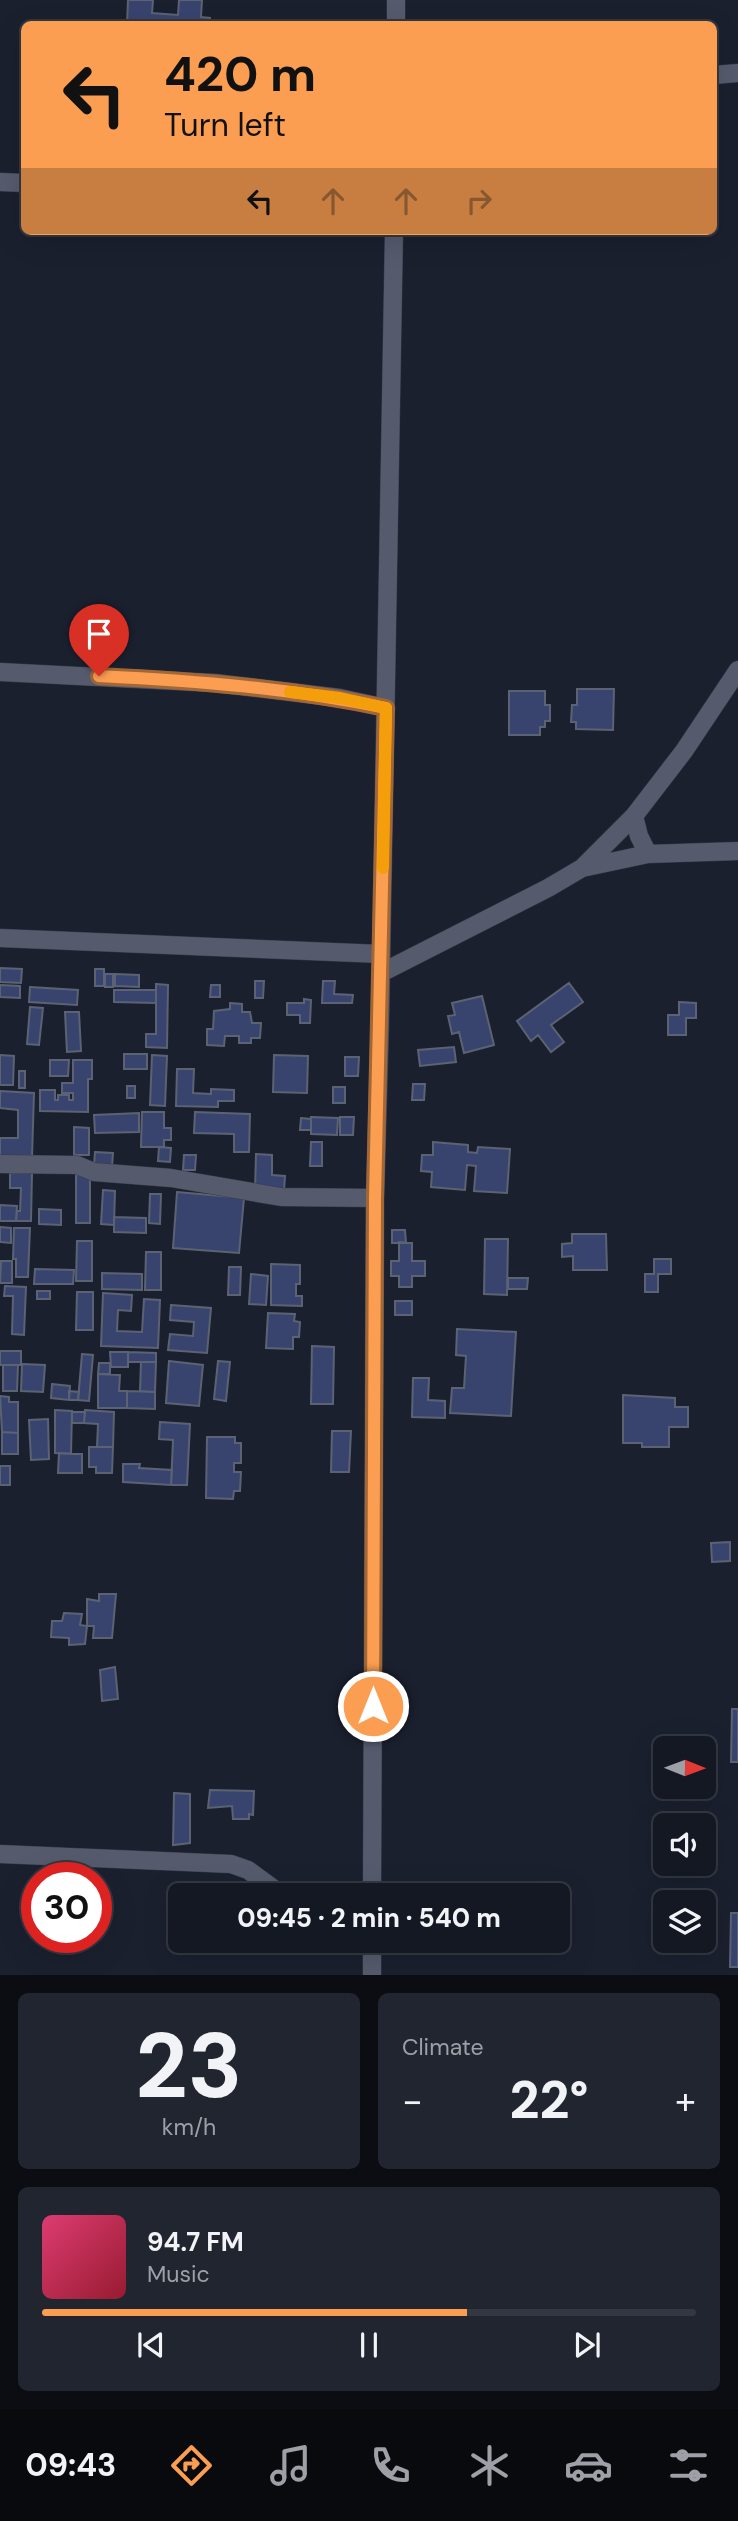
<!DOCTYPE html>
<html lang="en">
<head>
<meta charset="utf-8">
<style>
  body { margin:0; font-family:"DM Sans",sans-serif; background:#212530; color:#f1f3f6; height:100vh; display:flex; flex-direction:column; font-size:26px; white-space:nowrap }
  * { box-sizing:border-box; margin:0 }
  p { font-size:23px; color:#9da0a6 }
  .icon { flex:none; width:38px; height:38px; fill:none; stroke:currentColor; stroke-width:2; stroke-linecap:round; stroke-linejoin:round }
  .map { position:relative; height:1975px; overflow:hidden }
  .side { display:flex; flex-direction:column; gap:18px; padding:18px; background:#0b0d13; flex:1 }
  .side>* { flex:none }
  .top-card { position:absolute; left:21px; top:21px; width:696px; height:214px; border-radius:10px; box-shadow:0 7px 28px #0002,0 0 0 2px #333741; background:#fb9e52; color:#111; overflow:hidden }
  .needle { width:46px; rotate:91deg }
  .tools { position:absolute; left:653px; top:1736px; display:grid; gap:14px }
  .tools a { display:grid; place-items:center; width:63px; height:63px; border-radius:10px; background:#141823; box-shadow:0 7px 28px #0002,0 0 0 2px #333741; font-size:35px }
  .speed { position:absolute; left:21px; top:1862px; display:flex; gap:14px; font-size:35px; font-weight:700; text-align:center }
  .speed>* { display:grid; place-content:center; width:91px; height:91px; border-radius:50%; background:#141823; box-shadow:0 7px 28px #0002,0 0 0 2px #333741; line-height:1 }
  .speed .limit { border:10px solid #d22; background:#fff; color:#111 }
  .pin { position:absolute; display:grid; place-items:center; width:60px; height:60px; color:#fff; margin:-72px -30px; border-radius:50% 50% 50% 0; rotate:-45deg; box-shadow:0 0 7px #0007 }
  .pin .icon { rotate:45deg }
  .me { position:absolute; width:77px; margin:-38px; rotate:0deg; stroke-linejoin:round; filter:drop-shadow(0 0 5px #0008) }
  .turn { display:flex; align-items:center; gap:24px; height:147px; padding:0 28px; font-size:32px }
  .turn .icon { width:91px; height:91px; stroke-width:2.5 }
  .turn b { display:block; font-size:49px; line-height:60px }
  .lanes { display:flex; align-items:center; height:66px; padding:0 28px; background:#0003; justify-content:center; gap:35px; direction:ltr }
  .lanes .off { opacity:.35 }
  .big { font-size:52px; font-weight:800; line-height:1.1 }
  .side .tile { flex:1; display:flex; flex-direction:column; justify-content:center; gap:10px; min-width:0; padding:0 24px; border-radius:10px; background:#212530 }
  .side .dial { align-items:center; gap:0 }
  .dial b { font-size:91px; line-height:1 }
  .song { display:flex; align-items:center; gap:21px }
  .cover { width:84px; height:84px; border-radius:10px; background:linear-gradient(135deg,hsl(340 70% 55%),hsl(350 70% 35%)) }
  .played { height:7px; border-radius:4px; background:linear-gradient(90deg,#fb9e52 65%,#333741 65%) }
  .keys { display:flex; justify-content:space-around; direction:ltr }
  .heat { display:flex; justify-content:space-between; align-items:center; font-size:38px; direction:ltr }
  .side .tiles { flex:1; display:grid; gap:18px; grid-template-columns:1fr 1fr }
  .tile:last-child { grid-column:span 2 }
  .trip { position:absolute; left:168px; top:1883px; width:402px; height:70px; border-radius:10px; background:#141823; box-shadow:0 7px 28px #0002,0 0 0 2px #333741; font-weight:800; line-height:70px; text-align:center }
  .menu { display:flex; height:112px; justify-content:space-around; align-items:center; background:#080a0e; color:#9da0a6 }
  .menu .icon { width:49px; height:49px }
  .menu .current { color:#fb9e52 }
  .menu b { font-size:32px; color:#f1f3f6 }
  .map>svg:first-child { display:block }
</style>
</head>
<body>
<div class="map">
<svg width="738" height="1975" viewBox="0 0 738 1975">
  <rect width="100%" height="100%" fill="#1b202f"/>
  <path fill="#38446e" stroke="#5b6273" stroke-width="2" d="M 128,0 L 153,0 L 152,13 L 178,15 L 179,0 L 202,0 L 201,17 L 210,18 L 210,24 L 127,24 Z
    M 577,689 L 614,689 L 613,730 L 576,729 L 576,722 L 571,722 L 572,705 L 577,705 Z
    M 509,691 L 545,691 L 545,705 L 550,705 L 550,721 L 545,721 L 545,727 L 540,727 L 540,735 L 509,735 Z
    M 0,968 L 22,969 L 21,983 L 0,982 Z
    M 95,969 L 104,969 L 104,986 L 95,986 Z
    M 105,974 L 113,974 L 113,987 L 105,987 Z
    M 115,974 L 139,975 L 139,987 L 115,986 Z
    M 255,981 L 264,981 L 263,998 L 255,998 Z
    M 323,981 L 335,981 L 334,994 L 353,995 L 352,1003 L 322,1003 Z
    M 569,983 L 583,1002 L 551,1025 L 564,1042 L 551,1052 L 538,1035 L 531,1041 L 517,1021 Z
    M 156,984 L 168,985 L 167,1048 L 146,1047 L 146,1034 L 156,1034 Z
    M 0,985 L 20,986 L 20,998 L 0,997 Z
    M 211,985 L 220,985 L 220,997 L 210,997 Z
    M 30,987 L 78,990 L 77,1005 L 29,1002 Z
    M 114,990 L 156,990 L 156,1003 L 114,1002 Z
    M 482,996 L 494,1045 L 464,1053 L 459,1032 L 452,1034 L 448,1016 L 455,1015 L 452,1003 Z
    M 304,999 L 311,1000 L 310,1023 L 300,1023 L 300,1015 L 287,1015 L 287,1003 L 304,1003 Z
    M 679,1002 L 696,1003 L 696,1018 L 686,1018 L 686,1035 L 668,1035 L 668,1015 L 679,1015 Z
    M 230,1003 L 242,1004 L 242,1012 L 250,1012 L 252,1023 L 261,1023 L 260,1038 L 251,1038 L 251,1043 L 239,1043 L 239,1036 L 225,1036 L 224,1046 L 207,1045 L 207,1029 L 213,1029 L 214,1011 L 230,1009 Z
    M 30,1007 L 43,1008 L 39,1045 L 27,1044 Z
    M 65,1012 L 79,1012 L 81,1051 L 67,1052 Z
    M 454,1047 L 456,1062 L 420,1066 L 418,1050 Z
    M 124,1054 L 147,1054 L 147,1069 L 124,1069 Z
    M 0,1055 L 14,1056 L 13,1085 L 0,1085 Z
    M 152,1055 L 167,1056 L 165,1106 L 150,1105 Z
    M 274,1055 L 308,1056 L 307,1093 L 273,1092 Z
    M 345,1057 L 359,1057 L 358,1076 L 345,1076 Z
    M 50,1060 L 69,1060 L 68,1076 L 50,1076 Z
    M 73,1060 L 92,1060 L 92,1079 L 88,1079 L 88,1112 L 40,1111 L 40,1090 L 55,1090 L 55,1100 L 58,1100 L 58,1095 L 69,1095 L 69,1100 L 73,1100 L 73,1093 L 62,1093 L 62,1083 L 73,1083 Z
    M 177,1069 L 194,1069 L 193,1093 L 211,1094 L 211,1089 L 234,1090 L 234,1101 L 218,1101 L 218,1107 L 176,1106 Z
    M 19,1071 L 25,1071 L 25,1088 L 19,1088 Z
    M 413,1084 L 425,1084 L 424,1100 L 412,1100 Z
    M 127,1086 L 135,1086 L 135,1098 L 127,1098 Z
    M 333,1087 L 345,1087 L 345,1103 L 333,1103 Z
    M 0,1091 L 34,1093 L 32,1158 L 0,1157 L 0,1138 L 18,1138 L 18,1110 L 0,1108 Z
    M 142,1112 L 164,1112 L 164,1128 L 171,1128 L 171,1140 L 164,1140 L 164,1147 L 141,1147 Z
    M 195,1112 L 250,1114 L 249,1152 L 234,1152 L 234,1134 L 194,1133 Z
    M 139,1113 L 139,1132 L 95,1133 L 94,1115 Z
    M 311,1117 L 338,1118 L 337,1135 L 311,1134 Z
    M 340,1117 L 354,1117 L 353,1135 L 340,1135 Z
    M 301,1118 L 311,1119 L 311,1130 L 300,1130 Z
    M 74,1127 L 89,1128 L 89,1155 L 74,1155 Z
    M 311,1142 L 322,1142 L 322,1166 L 310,1166 Z
    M 433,1142 L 468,1145 L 468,1152 L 477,1153 L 478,1147 L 510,1149 L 507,1193 L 474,1191 L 476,1166 L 467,1165 L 465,1190 L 431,1187 L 432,1172 L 421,1171 L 422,1155 L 433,1155 Z
    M 159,1147 L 171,1148 L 170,1162 L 158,1161 Z
    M 95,1152 L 113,1153 L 112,1167 L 94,1166 Z
    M 256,1154 L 272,1155 L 272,1175 L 285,1176 L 284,1191 L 255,1190 Z
    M 184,1155 L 196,1155 L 195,1170 L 183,1170 Z
    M 10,1173 L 32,1173 L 31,1221 L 16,1221 L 17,1211 L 20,1211 L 21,1188 L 10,1188 Z
    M 76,1175 L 90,1175 L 90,1223 L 76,1223 Z
    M 103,1190 L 115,1191 L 114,1225 L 101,1224 Z
    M 177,1192 L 244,1198 L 239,1253 L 173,1248 Z
    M 150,1194 L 161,1194 L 160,1224 L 149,1223 Z
    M 0,1205 L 17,1206 L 16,1221 L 0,1221 Z
    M 39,1209 L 61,1210 L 61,1225 L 39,1224 Z
    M 114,1217 L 146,1218 L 146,1233 L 114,1232 Z
    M 0,1227 L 11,1228 L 11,1243 L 0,1242 Z
    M 14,1228 L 30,1228 L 28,1277 L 16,1277 L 16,1259 L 13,1259 Z
    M 392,1230 L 405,1230 L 406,1243 L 392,1243 Z
    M 572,1234 L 606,1234 L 607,1270 L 573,1270 L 573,1256 L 562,1257 L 562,1244 L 572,1243 Z
    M 485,1239 L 508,1239 L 507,1295 L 484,1294 Z
    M 77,1241 L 92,1241 L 92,1281 L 76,1281 Z
    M 399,1242 L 412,1243 L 412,1261 L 425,1261 L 425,1276 L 412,1276 L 412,1287 L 399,1287 L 399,1276 L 391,1276 L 391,1261 L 399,1261 Z
    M 146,1252 L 161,1252 L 161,1290 L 145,1290 Z
    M 654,1259 L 671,1259 L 671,1274 L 658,1274 L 658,1292 L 645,1292 L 645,1274 L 654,1274 Z
    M 1,1261 L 12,1261 L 12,1283 L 0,1283 Z
    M 271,1264 L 300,1265 L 300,1284 L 296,1284 L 296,1296 L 302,1296 L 302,1306 L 271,1305 Z
    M 229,1267 L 241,1267 L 240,1295 L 228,1295 Z
    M 35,1269 L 74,1270 L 73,1284 L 34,1284 Z
    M 102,1273 L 142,1274 L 142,1290 L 102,1289 Z
    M 251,1274 L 268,1276 L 266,1305 L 249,1304 Z
    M 508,1278 L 528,1278 L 527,1289 L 508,1289 Z
    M 5,1286 L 26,1287 L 24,1335 L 12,1334 L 13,1296 L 4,1296 Z
    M 37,1291 L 50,1291 L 50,1299 L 37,1299 Z
    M 77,1292 L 93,1292 L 93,1330 L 76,1330 Z
    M 103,1293 L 132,1295 L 131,1311 L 118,1310 L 117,1331 L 142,1332 L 144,1299 L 160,1300 L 158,1348 L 101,1346 Z
    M 395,1301 L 412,1301 L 412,1315 L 395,1315 Z
    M 171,1305 L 211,1308 L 207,1353 L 168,1350 L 170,1334 L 193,1336 L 194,1322 L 170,1320 Z
    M 268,1313 L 295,1314 L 294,1321 L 300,1322 L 299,1337 L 293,1337 L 293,1349 L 266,1348 Z
    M 457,1329 L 516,1332 L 511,1416 L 450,1413 L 452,1388 L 464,1388 L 466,1356 L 456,1355 Z
    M 312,1346 L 334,1347 L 333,1404 L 311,1404 Z
    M 0,1351 L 21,1351 L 21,1365 L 0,1365 Z
    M 110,1352 L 128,1352 L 128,1367 L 111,1367 Z
    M 128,1352 L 156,1353 L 156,1362 L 128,1362 Z
    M 82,1354 L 93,1355 L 89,1401 L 78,1400 Z
    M 169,1361 L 203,1365 L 199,1406 L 166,1403 Z
    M 218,1361 L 230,1362 L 226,1401 L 214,1399 Z
    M 141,1362 L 156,1362 L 155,1392 L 140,1391 Z
    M 99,1363 L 110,1363 L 110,1374 L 98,1374 Z
    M 22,1364 L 45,1365 L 43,1392 L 21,1391 Z
    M 3,1365 L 18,1365 L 17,1391 L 3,1391 Z
    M 98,1374 L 120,1375 L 119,1391 L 127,1391 L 127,1408 L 98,1408 Z
    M 413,1378 L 429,1378 L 428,1400 L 445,1401 L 445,1418 L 412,1417 Z
    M 52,1384 L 70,1386 L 69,1400 L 51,1398 Z
    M 69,1391 L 79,1392 L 78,1400 L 69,1400 Z
    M 127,1391 L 155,1392 L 155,1409 L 127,1408 Z
    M 623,1395 L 675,1398 L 675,1407 L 688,1407 L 688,1427 L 669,1427 L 669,1447 L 642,1447 L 642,1443 L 623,1443 Z
    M 0,1396 L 9,1397 L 9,1402 L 18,1402 L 18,1433 L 2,1432 Z
    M 55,1410 L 72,1411 L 71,1454 L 55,1453 Z
    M 85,1410 L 114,1412 L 113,1447 L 97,1447 L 98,1424 L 84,1423 Z
    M 72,1412 L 85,1412 L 84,1423 L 72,1423 Z
    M 48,1419 L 49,1459 L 31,1460 L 29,1420 Z
    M 160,1422 L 190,1424 L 187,1485 L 171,1485 L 173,1440 L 159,1439 Z
    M 332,1431 L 351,1431 L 349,1472 L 331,1472 Z
    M 2,1432 L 18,1433 L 18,1454 L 2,1454 Z
    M 207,1437 L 235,1437 L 235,1443 L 241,1443 L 241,1463 L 234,1463 L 234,1472 L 241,1472 L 240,1491 L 234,1491 L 233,1499 L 206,1498 Z
    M 89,1447 L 113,1447 L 112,1473 L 96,1473 L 96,1467 L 89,1467 Z
    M 59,1453 L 82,1454 L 82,1473 L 58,1473 Z
    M 123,1464 L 140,1464 L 139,1468 L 172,1470 L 171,1485 L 123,1482 Z
    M 0,1466 L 10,1466 L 10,1485 L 0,1485 Z
    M 730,1542 L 730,1561 L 712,1562 L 711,1543 Z
    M 99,1594 L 116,1594 L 112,1638 L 93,1638 L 94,1626 L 87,1626 L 87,1599 L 99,1601 Z
    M 64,1613 L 82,1614 L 80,1625 L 87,1626 L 85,1644 L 69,1645 L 69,1638 L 51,1637 L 52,1621 L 62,1621 Z
    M 115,1667 L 118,1699 L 102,1701 L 100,1670 Z
    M 732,1709 L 738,1709 L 738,1762 L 731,1762 Z
    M 210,1790 L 254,1791 L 253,1815 L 249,1814 L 249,1819 L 233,1819 L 232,1806 L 208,1808 Z
    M 174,1793 L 190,1794 L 190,1843 L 173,1845 Z
    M 175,1900 L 180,1900 L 180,1933 L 175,1933 Z
    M 731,1913 L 738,1913 L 738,1967 L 730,1967 Z"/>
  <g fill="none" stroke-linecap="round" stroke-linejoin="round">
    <g stroke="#383b48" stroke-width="19">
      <path id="street" d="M 396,24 L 396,0
        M 714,75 L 738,73
        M 0,182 L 24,183
        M 0,672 L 215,683 L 340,698 L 386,708
        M 634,816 L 639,836 L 648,854
        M 582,868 L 648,854 L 738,851
        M 0,938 L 381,954
        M 381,973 L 548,888 L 582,868 L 634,816 L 684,751 L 738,670
        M 0,1164 L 77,1165 L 94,1172 L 171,1178 L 281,1197 L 375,1198
        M 0,1854 L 231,1864 L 248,1870 L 278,1892 L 294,1895
        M 372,1895 L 375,1198 L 380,1020 L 394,231
        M 372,1975 L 372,1941"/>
    </g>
    <use href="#street" stroke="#555b6d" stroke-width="18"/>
  </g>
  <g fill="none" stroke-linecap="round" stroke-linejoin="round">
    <g stroke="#a36735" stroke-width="18">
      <path id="route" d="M 99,676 C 196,681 291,688 386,708 L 375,1198 L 373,1706"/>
    </g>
    <use href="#route" stroke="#fb9e52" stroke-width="12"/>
    <path stroke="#f59e0b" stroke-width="12" d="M 290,692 L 340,698 L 386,708 L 383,868"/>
  </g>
</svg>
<div class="tools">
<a><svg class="needle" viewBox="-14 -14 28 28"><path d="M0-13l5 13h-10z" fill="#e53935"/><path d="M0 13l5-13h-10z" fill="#9da0a6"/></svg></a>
<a><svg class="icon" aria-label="sound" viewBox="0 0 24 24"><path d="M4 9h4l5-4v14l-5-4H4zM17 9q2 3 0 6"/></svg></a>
<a><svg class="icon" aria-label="layers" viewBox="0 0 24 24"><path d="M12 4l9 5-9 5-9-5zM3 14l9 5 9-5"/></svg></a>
</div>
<div class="speed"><div class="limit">30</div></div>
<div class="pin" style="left:99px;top:676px;background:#d93025"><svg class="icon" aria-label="arrive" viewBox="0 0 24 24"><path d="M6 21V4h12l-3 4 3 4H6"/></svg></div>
<svg class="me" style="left:373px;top:1706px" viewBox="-20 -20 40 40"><circle r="17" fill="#fb9e52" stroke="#fff" stroke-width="3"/><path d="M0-11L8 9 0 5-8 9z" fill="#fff"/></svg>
<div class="trip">09:45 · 2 min · 540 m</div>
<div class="top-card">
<div class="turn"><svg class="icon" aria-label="left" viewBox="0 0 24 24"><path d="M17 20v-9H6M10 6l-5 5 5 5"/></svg><div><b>420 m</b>Turn left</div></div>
<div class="lanes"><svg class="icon" aria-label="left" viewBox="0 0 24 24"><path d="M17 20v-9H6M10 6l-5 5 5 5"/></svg><svg class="icon off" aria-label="ahead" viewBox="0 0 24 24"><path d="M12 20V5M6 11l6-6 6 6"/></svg><svg class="icon off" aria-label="ahead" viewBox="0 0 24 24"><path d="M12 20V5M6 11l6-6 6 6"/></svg><svg class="icon off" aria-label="right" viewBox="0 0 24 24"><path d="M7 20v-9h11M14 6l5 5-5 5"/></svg></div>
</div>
</div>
<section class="side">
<div class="tiles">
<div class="tile dial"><b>23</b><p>km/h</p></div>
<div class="tile"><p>Climate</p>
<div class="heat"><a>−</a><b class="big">22°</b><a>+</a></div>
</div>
<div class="tile">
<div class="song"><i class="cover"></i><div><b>94.7 FM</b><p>Music</p></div></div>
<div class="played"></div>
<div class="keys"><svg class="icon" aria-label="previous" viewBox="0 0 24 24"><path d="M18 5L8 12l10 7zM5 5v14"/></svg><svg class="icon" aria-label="pause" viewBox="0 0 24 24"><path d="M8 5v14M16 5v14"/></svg><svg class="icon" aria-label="next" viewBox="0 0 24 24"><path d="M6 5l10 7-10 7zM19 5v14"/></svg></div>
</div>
</div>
</section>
<nav class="menu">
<b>09:43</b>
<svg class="icon current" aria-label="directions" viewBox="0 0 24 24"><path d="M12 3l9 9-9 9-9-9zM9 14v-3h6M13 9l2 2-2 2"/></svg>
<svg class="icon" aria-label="music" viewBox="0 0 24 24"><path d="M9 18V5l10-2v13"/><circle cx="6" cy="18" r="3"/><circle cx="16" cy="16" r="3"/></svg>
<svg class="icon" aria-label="phone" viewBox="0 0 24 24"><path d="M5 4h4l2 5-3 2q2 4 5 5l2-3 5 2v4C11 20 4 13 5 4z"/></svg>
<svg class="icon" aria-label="climate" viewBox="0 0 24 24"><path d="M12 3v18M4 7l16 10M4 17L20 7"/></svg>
<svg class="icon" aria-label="car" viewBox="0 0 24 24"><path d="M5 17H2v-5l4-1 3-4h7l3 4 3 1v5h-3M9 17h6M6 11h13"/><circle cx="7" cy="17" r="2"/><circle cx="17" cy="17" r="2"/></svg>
<svg class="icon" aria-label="filters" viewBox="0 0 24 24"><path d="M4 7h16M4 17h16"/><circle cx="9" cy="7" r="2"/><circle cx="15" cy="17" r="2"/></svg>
</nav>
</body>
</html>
